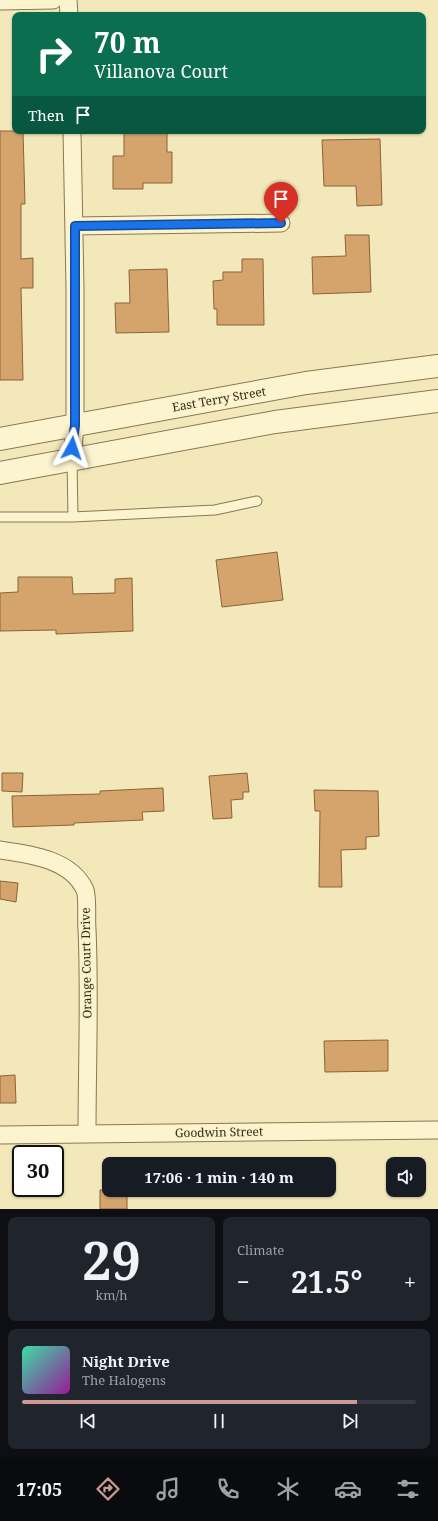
<!DOCTYPE html>
<html lang="en">
<head>
<meta charset="utf-8">
<style>
  body { margin:0; font-family:"Noto Serif",serif; background:#20242c; color:#f1f3f6; height:100vh; display:flex; flex-direction:column; font-size:15px; white-space:nowrap }
  * { box-sizing:border-box; margin:0 }
  p { font-size:13px; color:#9ea1a6 }
  .icon { flex:none; width:22px; height:22px; fill:none; stroke:currentColor; stroke-width:2; stroke-linecap:round; stroke-linejoin:round }
  .map { position:relative; height:1209px; overflow:hidden }
  .panel { display:flex; flex-direction:column; gap:8px; padding:8px; background:#0d0f14; flex:1 }
  .panel>* { flex:none }
  .top-card { position:absolute; left:12px; top:12px; width:414px; height:122px; border-radius:8px; box-shadow:0 1px 3px #0004; background:#0b6e4f; color:#fff; overflow:hidden }
  .tools { position:absolute; left:386px; top:1157px; display:grid; gap:8px }
  .tools a { display:grid; place-items:center; width:40px; height:40px; border-radius:8px; background:#171b24; box-shadow:0 1px 3px #0004; font-size:20px }
  .speed { position:absolute; left:12px; top:1145px; display:flex; gap:8px; font-size:20px; font-weight:700; text-align:center }
  .speed>* { display:grid; place-content:center; width:52px; height:52px; border-radius:50%; background:#171b24; box-shadow:0 1px 3px #0004; line-height:1 }
  .speed .limit { border:2px solid #111; border-radius:6px; background:#fff; color:#111 }
  .pin { position:absolute; display:grid; place-items:center; width:34px; height:34px; color:#fff; margin:-41px -17px; border-radius:50% 50% 50% 0; rotate:-45deg; box-shadow:0 0 4px #0007 }
  .pin .icon { rotate:45deg }
  .me { position:absolute; width:44px; margin:-22px; rotate:5deg; stroke-linejoin:round; filter:drop-shadow(0 0 3px #0008) }
  .turn { display:flex; align-items:center; gap:14px; height:84px; padding:0 16px; font-size:18px }
  .turn .icon { width:52px; height:52px; stroke-width:2.5 }
  .turn b { display:block; font-size:28px; line-height:34px }
  .then { display:flex; align-items:center; height:38px; padding:0 16px; background:#0003; gap:8px; font-size:15px }
  .big { font-size:30px; font-weight:700; line-height:1.1 }
  .panel .tile { flex:1; display:flex; flex-direction:column; justify-content:center; gap:6px; min-width:0; padding:0 14px; border-radius:8px; background:#20242c }
  .panel .dial { align-items:center; gap:0 }
  .dial b { font-size:52px; line-height:1 }
  .song { display:flex; align-items:center; gap:12px }
  .cover { width:48px; height:48px; border-radius:6px; background:linear-gradient(135deg,hsl(160 70% 55%),hsl(300 70% 35%)) }
  .played { height:4px; border-radius:2px; background:linear-gradient(90deg,#cc9a94 85%,#363941 85%) }
  .keys { display:flex; justify-content:space-around; direction:ltr }
  .heat { display:flex; justify-content:space-between; align-items:center; font-size:22px; direction:ltr }
  .panel .tiles { flex:1; display:grid; gap:8px; grid-template-columns:1fr 1fr }
  .tile:last-child { grid-column:span 2 }
  .trip { position:absolute; left:102px; top:1157px; width:234px; height:40px; border-radius:8px; background:#171b24; box-shadow:0 1px 3px #0004; font-weight:700; line-height:40px; text-align:center }
  .dock { display:flex; height:64px; justify-content:space-around; align-items:center; background:#090b0e; color:#9ea1a6 }
  .dock .icon { width:28px; height:28px }
  .dock .selected { color:#cc9a94 }
  .dock b { font-size:18px; color:#f1f3f6 }
  .map>svg:first-child { display:block }
</style>
</head>
<body>
<div class="map">
<svg width="438" height="1209" viewBox="0 0 438 1209">
  <rect width="100%" height="100%" fill="#f2e8ba"/>
  <path fill="#d4a46c" stroke="#8b6337" d="M 0,131 L 23,131 L 25,204 L 21,204 L 21,259 L 33,258 L 33,288 L 21,288 L 23,380 L 0,380 Z
    M 124,131 L 167,131 L 167,152 L 172,152 L 172,183 L 143,183 L 143,189 L 113,189 L 113,156 L 124,156 Z
    M 380,139 L 382,205 L 357,206 L 356,186 L 324,186 L 322,140 Z
    M 345,235 L 369,235 L 371,292 L 313,294 L 312,257 L 346,256 Z
    M 242,259 L 263,259 L 264,325 L 217,325 L 217,309 L 214,309 L 213,281 L 223,280 L 223,272 L 242,272 Z
    M 167,269 L 169,332 L 116,333 L 115,303 L 130,303 L 129,270 Z
    M 277,552 L 283,600 L 222,607 L 216,560 Z
    M 18,577 L 72,577 L 73,594 L 115,593 L 115,579 L 132,578 L 133,631 L 56,634 L 56,630 L 0,631 L 0,593 L 18,592 Z
    M 2,773 L 23,773 L 22,792 L 2,791 Z
    M 247,773 L 249,792 L 243,792 L 243,799 L 231,800 L 232,818 L 213,819 L 209,776 Z
    M 163,788 L 164,811 L 142,812 L 143,820 L 74,823 L 74,825 L 13,827 L 12,796 L 100,794 L 100,791 Z
    M 314,790 L 378,791 L 379,836 L 366,837 L 366,849 L 341,850 L 342,887 L 319,887 L 320,811 L 315,811 Z
    M 0,881 L 18,883 L 16,902 L 0,899 Z
    M 388,1040 L 388,1071 L 325,1072 L 324,1041 Z
    M 15,1075 L 16,1103 L 0,1103 L 0,1076 Z
    M 100,1190 L 127,1190 L 127,1209 L 100,1209 Z"/>
  <g fill="none" stroke-linecap="round" stroke-linejoin="round">
    <g stroke="#8a7753" stroke-width="11">
      <path id="service" d="M 72,460 L 73,517
        M 0,517 L 73,517 L 215,510 L 257,501"/>
    </g>
    <g stroke="#8a7753" stroke-width="19">
      <path id="minor" d="M 68,0 L 69,15
        M 0,1 L 53,0
        M 75,226 L 281,223
        M 72,460 L 75,425 L 75,288 L 72,131
        M 0,850 C 29,854 71,859 85,890 C 88,897 86,920 87,929 C 90,997 87,1066 87,1134
        M 0,1135 L 438,1130"/>
    </g>
    <g stroke="#8a7753" stroke-width="24">
      <path id="tertiary" d="M 0,439 L 306,383 L 438,366
        M 0,473 L 275,422 L 438,401"/>
    </g>
    <use href="#service" stroke="#fcf4ce" stroke-width="9"/>
    <use href="#minor" stroke="#fcf4ce" stroke-width="17"/>
    <use href="#tertiary" stroke="#fcf4ce" stroke-width="22"/>
  </g>
  <g fill="none" stroke-linecap="round" stroke-linejoin="round">
    <g stroke="#114b97" stroke-width="10">
      <path id="route" d="M 72,448 L 75,425 L 75,226 L 281,223"/>
    </g>
    <use href="#route" stroke="#1a73e8" stroke-width="7"/>
  </g>
  <g text-anchor="middle" dominant-baseline="central" stroke-width="3" stroke-linejoin="round" paint-order="stroke">
    <g font-size="12" fill="#372c19" stroke="#f9f1ca">
      <text transform="translate(219 399) rotate(-10)">East Terry Street</text>
      <text transform="translate(86 963) rotate(-91)">Orange Court Drive</text>
      <text transform="translate(219 1132) rotate(-1)">Goodwin Street</text>
    </g>
  </g>
</svg>
<div class="tools">
<a><svg class="icon" aria-label="sound" viewBox="0 0 24 24"><path d="M4 9h4l5-4v14l-5-4H4zM17 9q2 3 0 6"/></svg></a>
</div>
<div class="speed"><div class="limit">30</div></div>
<div class="pin" style="left:281px;top:223px;background:#d93025"><svg class="icon" aria-label="arrive" viewBox="0 0 24 24"><path d="M6 21V4h12l-3 4 3 4H6"/></svg></div>
<svg class="me" style="left:72px;top:448px" viewBox="-20 -20 40 40"><path d="M0-17L14 15 0 8-14 15z" fill="#1a73e8" stroke="#fff" stroke-width="4"/></svg>
<div class="trip">17:06 · 1 min · 140 m</div>
<div class="top-card">
<div class="turn"><svg class="icon" aria-label="right" viewBox="0 0 24 24"><path d="M7 20v-9h11M14 6l5 5-5 5"/></svg><div><b>70 m</b>Villanova Court</div></div>
<div class="then">Then<svg class="icon" aria-label="arrive" viewBox="0 0 24 24"><path d="M6 21V4h12l-3 4 3 4H6"/></svg></div>
</div>
</div>
<section class="panel">
<div class="tiles">
<div class="tile dial"><b>29</b><p>km/h</p></div>
<div class="tile"><p>Climate</p>
<div class="heat"><a>−</a><b class="big">21.5°</b><a>+</a></div>
</div>
<div class="tile">
<div class="song"><i class="cover"></i><div><b>Night Drive</b><p>The Halogens</p></div></div>
<div class="played"></div>
<div class="keys"><svg class="icon" aria-label="previous" viewBox="0 0 24 24"><path d="M18 5L8 12l10 7zM5 5v14"/></svg><svg class="icon" aria-label="pause" viewBox="0 0 24 24"><path d="M8 5v14M16 5v14"/></svg><svg class="icon" aria-label="next" viewBox="0 0 24 24"><path d="M6 5l10 7-10 7zM19 5v14"/></svg></div>
</div>
</div>
</section>
<nav class="dock">
<b>17:05</b>
<svg class="icon selected" aria-label="directions" viewBox="0 0 24 24"><path d="M12 3l9 9-9 9-9-9zM9 14v-3h6M13 9l2 2-2 2"/></svg>
<svg class="icon" aria-label="music" viewBox="0 0 24 24"><path d="M9 18V5l10-2v13"/><circle cx="6" cy="18" r="3"/><circle cx="16" cy="16" r="3"/></svg>
<svg class="icon" aria-label="phone" viewBox="0 0 24 24"><path d="M5 4h4l2 5-3 2q2 4 5 5l2-3 5 2v4C11 20 4 13 5 4z"/></svg>
<svg class="icon" aria-label="climate" viewBox="0 0 24 24"><path d="M12 3v18M4 7l16 10M4 17L20 7"/></svg>
<svg class="icon" aria-label="car" viewBox="0 0 24 24"><path d="M5 17H2v-5l4-1 3-4h7l3 4 3 1v5h-3M9 17h6M6 11h13"/><circle cx="7" cy="17" r="2"/><circle cx="17" cy="17" r="2"/></svg>
<svg class="icon" aria-label="filters" viewBox="0 0 24 24"><path d="M4 7h16M4 17h16"/><circle cx="9" cy="7" r="2"/><circle cx="15" cy="17" r="2"/></svg>
</nav>
</body>
</html>
